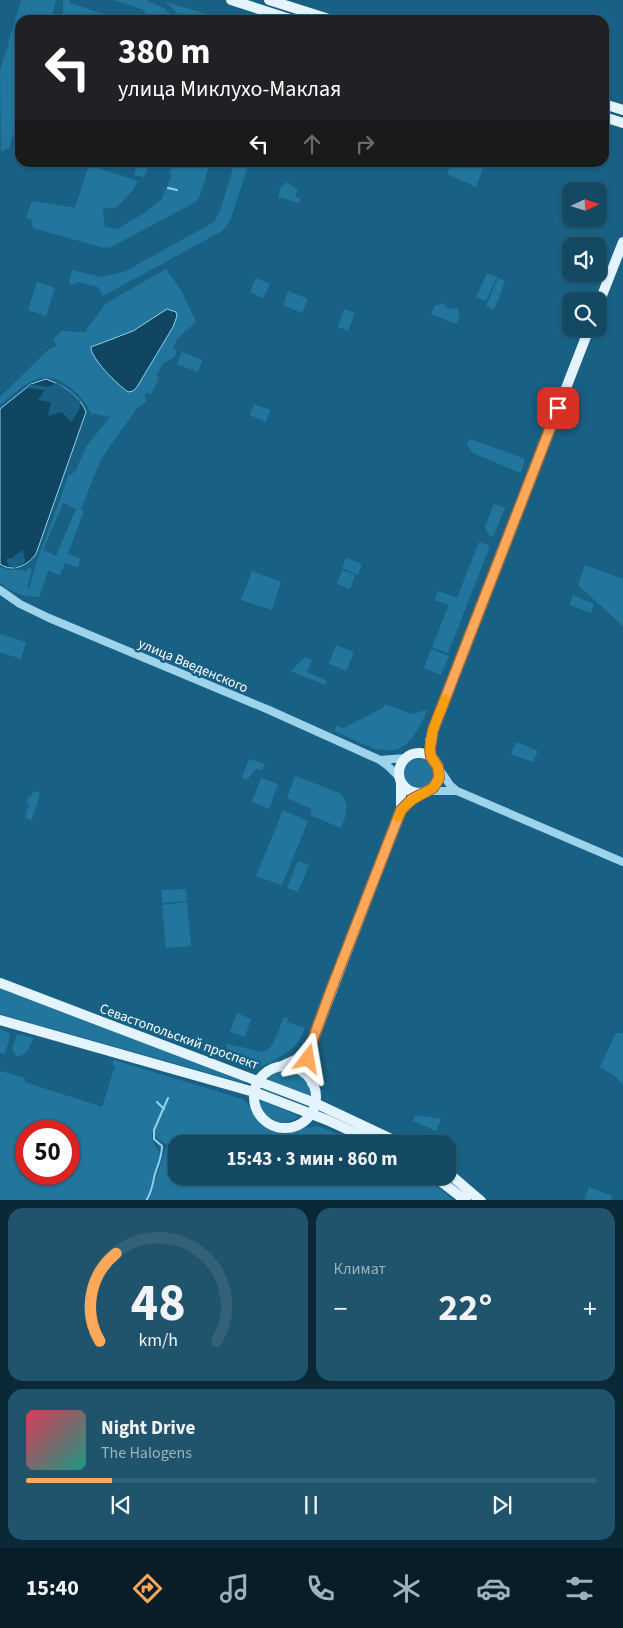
<!DOCTYPE html>
<html lang="ru">
<head>
<meta charset="utf-8">
<style>
  body { margin:0; font-family:"Source Sans 3",sans-serif; background:#20536c; color:#f1f3f6; height:100vh; display:flex; flex-direction:column; font-size:19px; white-space:nowrap }
  * { box-sizing:border-box; margin:0 }
  p { font-size:16px; color:#9db2be }
  .icon { flex:none; width:28px; height:28px; fill:none; stroke:currentColor; stroke-width:2; stroke-linecap:round; stroke-linejoin:round }
  .map { position:relative; height:1200px; overflow:hidden }
  .sheet { display:flex; flex-direction:column; gap:8px; padding:8px; background:#0a2836; flex:1 }
  .sheet>* { flex:none }
  .top-card { position:absolute; left:15px; top:15px; width:594px; height:152px; border-radius:15px; box-shadow:0 1px 4px #0004,0 0 0 1px #326178; background:#202124; color:#fff; overflow:hidden }
  .needle { width:32px; rotate:86deg }
  .buttons { position:absolute; left:562px; top:182px; display:grid; gap:10px }
  .buttons a { display:grid; place-items:center; width:45px; height:45px; border-radius:10px; background:#134963; box-shadow:0 1px 4px #0004,0 0 0 1px #326178; font-size:25px }
  .speed { position:absolute; left:15px; top:1120px; display:flex; gap:10px; font-size:25px; font-weight:700; text-align:center }
  .speed>* { display:grid; place-content:center; width:65px; height:65px; border-radius:50%; background:#134963; box-shadow:0 1px 4px #0004,0 0 0 1px #326178; line-height:1 }
  .speed .limit { border:8px solid #d22; background:#fff; color:#111 }
  .pin { position:absolute; display:grid; place-items:center; width:42px; height:42px; color:#fff; margin:-21px; border-radius:10px; box-shadow:0 2px 8px #0006 }
  .me { position:absolute; width:55px; margin:-28px; rotate:14deg; stroke-linejoin:round; filter:drop-shadow(0 0 4px #0008) }
  .turn { display:flex; align-items:center; gap:18px; height:105px; padding:0 20px; font-size:22px }
  .turn .icon { width:65px; height:65px; stroke-width:2.5 }
  .turn b { display:block; font-size:35px; line-height:42px }
  .lanes { display:flex; align-items:center; height:48px; padding:0 20px; background:#0003; justify-content:center; gap:25px; direction:ltr }
  .lanes .off { opacity:.35 }
  .big { font-size:38px; font-weight:700; line-height:1.1 }
  .sheet .tile { flex:1; display:flex; flex-direction:column; justify-content:center; gap:8px; min-width:0; padding:0 18px; border-radius:15px; background:#20536c }
  .sheet .dial { align-items:center; gap:0 }
  .dial svg { height:130px; overflow:visible; fill:none; stroke:#326178; stroke-width:7; stroke-linecap:round; text-anchor:middle }
  .dial text { fill:#f1f3f6; stroke:none }
  .song { display:flex; align-items:center; gap:15px }
  .cover { width:60px; height:60px; border-radius:8px; background:linear-gradient(135deg,hsl(350 70% 55%),hsl(170 70% 35%)) }
  .played { height:5px; border-radius:2px; background:linear-gradient(90deg,#ffa859 15%,#326178 15%) }
  .keys { display:flex; justify-content:space-around; direction:ltr }
  .heat { display:flex; justify-content:space-between; align-items:center; font-size:28px; direction:ltr }
  .sheet .tiles { flex:1; display:grid; gap:8px; grid-template-columns:1fr 1fr }
  .tile:last-child { grid-column:span 2 }
  .trip { position:absolute; left:168px; top:1135px; width:288px; height:50px; border-radius:15px; background:#134963; box-shadow:0 1px 4px #0004,0 0 0 1px #326178; font-weight:700; line-height:50px; text-align:center }
  .tabs { display:flex; height:80px; justify-content:space-around; align-items:center; background:#081d28; color:#9db2be }
  .tabs .icon { width:35px; height:35px }
  .tabs .selected { color:#ffa859 }
  .tabs b { font-size:22px; color:#f1f3f6 }
  .map>svg:first-child { display:block }
</style>
</head>
<body>
<div class="map">
<svg width="623" height="1201" viewBox="0 0 623 1201">
  <rect width="100%" height="100%" fill="#196184"/>
  <path fill="#22769d" fill-rule="evenodd" d="M 21,0 L 56,0 L 56,1 L 51,20 L 20,20 L 20,123 L 17,122 L 9,148 L 1,151 L 0,71 Z
    M 63,0 L 70,0 L 70,3 L 122,20 L 63,20 Z
    M 114,0 L 148,0 L 148,1 L 164,8 L 175,20 L 152,20 L 142,9 Z
    M 166,2 L 227,20 L 184,20 Z
    M 235,162 L 249,163 L 230,221 L 222,231 L 103,296 L 98,287 L 78,282 L 71,285 L 69,282 L 72,270 L 101,277 L 124,272 L 214,222 L 220,211 Z
    M 452,162 L 482,163 L 483,168 L 476,187 L 447,174 Z
    M 138,163 L 150,163 L 144,177 L 134,175 Z
    M 172,163 L 210,163 L 199,198 L 194,203 L 111,247 L 104,248 L 33,228 L 32,220 L 26,218 L 32,201 L 75,208 L 89,165 L 138,181 L 133,190 L 117,207 L 103,209 L 105,227 L 117,229 L 146,212 L 162,199 L 172,174 L 169,173 Z
    M 288,182 L 291,186 L 298,189 L 295,197 L 300,199 L 299,203 L 278,197 L 281,186 Z
    M 166,269 L 182,292 L 196,322 L 177,339 L 173,348 L 177,351 L 174,358 L 163,363 L 157,374 L 159,379 L 151,394 L 146,393 L 144,396 L 147,400 L 142,405 L 137,408 L 101,459 L 81,509 L 84,510 L 68,554 L 80,559 L 78,567 L 65,563 L 60,575 L 48,571 L 39,597 C 23,597 13,593 0,583 L 0,567 L 10,570 L 9,578 L 11,570 L 22,570 L 25,572 L 27,569 L 32,568 L 27,588 L 29,589 L 38,558 L 60,500 L 68,476 L 75,472 L 86,447 L 110,417 L 90,413 C 88,404 81,397 74,391 C 44,363 26,384 0,405 L 0,397 L 49,349 L 56,346 L 53,339 L 62,331 L 85,332 L 105,304 ZM 167,309 L 173,327 L 137,387 L 91,347 L 133,331 ZM 63,503 L 76,509 L 56,556 L 43,550 Z
    M 487,273 L 497,277 L 486,301 L 476,297 Z
    M 256,278 L 270,284 L 263,298 L 250,292 Z
    M 498,278 L 505,281 L 494,310 L 486,306 Z
    M 37,282 L 55,288 L 46,316 L 28,310 Z
    M 288,291 L 308,299 L 302,313 L 283,305 Z
    M 443,303 L 448,309 L 455,308 L 458,309 L 459,319 L 456,324 L 431,314 L 435,306 Z
    M 344,309 L 355,313 L 348,331 L 338,327 Z
    M 182,352 L 202,360 L 198,372 L 177,364 Z
    M 254,404 L 270,410 L 266,422 L 250,415 Z
    M 470,439 L 525,459 L 521,473 L 473,453 L 467,445 Z
    M 494,504 L 505,508 L 493,537 L 489,535 L 485,527 Z
    M 479,542 L 490,546 L 448,653 L 432,647 L 449,605 L 435,600 L 438,591 L 457,598 Z
    M 346,558 L 362,564 L 358,575 L 342,568 Z
    M 585,565 L 623,579 L 623,626 L 578,585 Z
    M 342,570 L 355,575 L 350,589 L 337,584 Z
    M 252,571 L 281,582 L 272,610 L 241,600 Z
    M 573,595 L 594,604 L 591,613 L 570,605 Z
    M 0,634 L 26,642 L 21,659 L 0,652 Z
    M 336,645 L 354,652 L 346,671 L 329,664 Z
    M 431,649 L 449,656 L 441,675 L 424,668 Z
    M 305,657 L 312,660 L 307,672 L 327,681 L 325,685 L 291,671 Z
    M 385,704 L 411,714 L 427,710 C 404,769 380,752 335,731 L 336,725 L 343,728 L 383,708 Z
    M 516,742 L 538,751 L 533,762 L 511,754 Z
    M 249,759 L 265,764 L 262,770 L 256,769 L 247,780 L 242,778 Z
    M404 774a15 15 0 1 1 30 0a15 15 0 1 1-30 0Z
    M 295,776 L 340,793 C 351,805 346,815 341,828 L 310,815 L 312,809 L 287,798 Z
    M 261,778 L 278,784 L 269,809 L 252,802 Z
    M 33,791 L 40,793 L 32,820 L 25,818 L 29,804 L 26,803 L 28,796 L 31,797 Z
    M 283,810 L 308,821 L 282,885 L 256,876 Z
    M 298,861 L 309,865 L 298,892 L 287,888 Z
    M 186,889 L 187,901 L 162,903 L 162,890 Z
    M 187,902 L 191,946 L 166,948 L 162,905 Z
    M 0,987 L 245,1080 L 244,1083 L 0,1014 Z
    M 237,1013 L 251,1019 L 245,1037 L 230,1032 Z
    M 284,1017 L 288,1018 L 287,1022 L 305,1028 C 302,1035 300,1041 295,1046 C 287,1054 257,1072 246,1068 C 237,1065 230,1051 225,1044 C 269,1050 265,1067 284,1017 Z
    M 0,1029 L 9,1033 L 10,1036 L 5,1054 L 0,1053 Z
    M 616,1033 L 623,1033 L 623,1085 L 616,1077 L 600,1067 Z
    M 17,1034 L 34,1038 C 29,1046 27,1057 16,1056 L 12,1049 Z
    M 114,1060 L 242,1099 L 247,1103 L 260,1123 L 275,1131 L 283,1132 L 318,1126 L 362,1144 L 176,1144 L 176,1176 L 420,1176 L 443,1191 L 453,1200 L 0,1200 L 0,1071 L 25,1078 L 25,1082 L 102,1107 L 115,1066 L 112,1065 ZM 26,1131 L 69,1131 L 69,1174 L 26,1174 ZM 152,1131 L 157,1138 L 167,1145 L 154,1184 L 154,1176 L 160,1154 L 152,1139 Z
    M 279,1070 C 296,1068 311,1078 310,1096 L 269,1081 L 269,1077 Z
    M 262,1101 L 297,1115 L 297,1118 C 282,1126 263,1121 260,1103 Z
    M 416,1115 L 441,1119 L 436,1131 L 413,1121 Z
    M 589,1187 L 612,1196 L 611,1200 L 589,1200 L 584,1199 Z"/>
  <path fill="#104662" stroke="#90d2ee" d="M 167,309 L 176,312 L 177,316 L 173,327 L 137,387 L 133,391 L 128,392 C 118,385 90,358 91,347 L 133,331 Z
    M 46,379 C 62,385 80,395 86,412 L 36,554 C 28,565 13,573 0,564 L 0,409 L 31,384 Z"/>
  <path fill="#196184" d="M 57,383 L 72,393 L 80,401 L 80,408 L 71,422 L 62,412 L 48,416 L 51,402 L 38,400 L 45,390 L 27,388 L 31,384 L 48,387 Z
    M 23,550 L 25,560 L 24,563 L 15,568 L 9,566 L 6,559 L 13,558 L 16,554 Z"/>
  <g fill="none" stroke-linecap="round" stroke-linejoin="round">
    <path stroke="#90d2ee" stroke-width="2" d="M 168,188 L 177,190
      M 157,1102 L 164,1109
      M 146,1201 C 153,1190 152,1185 155,1174 C 158,1164 162,1157 162,1146 L 154,1139 L 154,1130 L 168,1098"/>
    <path stroke="#9ed3ec" stroke-width="8" d="M 0,590 L 20,604 L 49,618 L 269,710 L 380,760 L 388,766 L 399,777
      M 380,760 L 406,758
      M 438,767 L 450,785 L 457,791 L 623,862
      M 428,791 L 456,791"/>
    <path stroke="#e3f4ff" stroke-width="10" d="M 231,0 L 293,20
      M 269,0 L 332,20
      M 604,104 L 623,110
      M 604,117 L 623,123
      M 599,303 L 623,242
      M399 773a20 20 0 1 1 40 0a20 20 0 1 1-40 0Z
      M 431,757 L 430,741 L 433,730 L 589,329
      M 0,983 L 315,1103 L 402,1144
      M 0,1020 L 254,1092 L 327,1120 L 379,1144
      M 282,1066 L 297,1059 L 310,1045
      M254 1097a31 31 0 1 1 62 0a31 31 0 1 1-62 0Z
      M 312,1083 L 308,1066 L 312,1043 L 401,810 L 401,782
      M 446,1171 L 481,1201
      M 434,1176 L 466,1201"/>
  </g>
  <g fill="none" stroke-linecap="round" stroke-linejoin="round">
    <g stroke="#a66d3a" stroke-width="12">
      <path id="route" d="M 308,1059 L 312,1042 L 331,990 L 401,810 L 412,799 L 433,788 L 439,778 L 438,767 L 431,757 L 430,749 L 433,730 L 558,408"/>
    </g>
    <use href="#route" stroke="#ffa859" stroke-width="9"/>
    <path stroke="#f59e0b" stroke-width="9" d="M 398,817 C 407,795 434,795 439,779 C 442,767 431,761 430,751 C 429,733 439,715 445,699"/>
  </g>
  <g text-anchor="middle" dominant-baseline="central" stroke-width="5" stroke-linejoin="round" paint-order="stroke">
    <g font-size="14" fill="#fff" stroke="#196184">
      <text transform="translate(193 666) rotate(23)">улица Введенского</text>
      <text transform="translate(179 1037) rotate(20)">Севастопольский проспект</text>
    </g>
  </g>
</svg>
<div class="buttons">
<a><svg class="needle" viewBox="-14 -14 28 28"><path d="M0-13l5 13h-10z" fill="#e53935"/><path d="M0 13l5-13h-10z" fill="#9db2be"/></svg></a>
<a><svg class="icon" aria-label="sound" viewBox="0 0 24 24"><path d="M4 9h4l5-4v14l-5-4H4zM17 9q2 3 0 6"/></svg></a>
<a><svg class="icon" aria-label="search" viewBox="0 0 24 24"><circle cx="10" cy="10" r="6"/><path d="M15 15l6 6"/></svg></a>
</div>
<div class="speed"><div class="limit">50</div></div>
<div class="pin" style="left:558px;top:408px;background:#d93025"><svg class="icon" aria-label="arrive" viewBox="0 0 24 24"><path d="M6 21V4h12l-3 4 3 4H6"/></svg></div>
<svg class="me" style="left:308px;top:1059px" viewBox="-20 -20 40 40"><path d="M0-17L14 15 0 8-14 15z" fill="#ffa859" stroke="#fff" stroke-width="4"/></svg>
<div class="trip">15:43 · 3 мин · 860 m</div>
<div class="top-card">
<div class="turn"><svg class="icon" aria-label="left" viewBox="0 0 24 24"><path d="M17 20v-9H6M10 6l-5 5 5 5"/></svg><div><b>380 m</b>улица Миклухо-Маклая</div></div>
<div class="lanes"><svg class="icon" aria-label="left" viewBox="0 0 24 24"><path d="M17 20v-9H6M10 6l-5 5 5 5"/></svg><svg class="icon off" aria-label="ahead" viewBox="0 0 24 24"><path d="M12 20V5M6 11l6-6 6 6"/></svg><svg class="icon off" aria-label="right" viewBox="0 0 24 24"><path d="M7 20v-9h11M14 6l5 5-5 5"/></svg></div>
</div>
</div>
<section class="sheet">
<div class="tiles">
<div class="tile dial"><svg viewBox="0 0 100 80">
<path d="M14 69A42 42 0 1 1 86 69"/>
<path d="M14 69A42 42 0 0 1 24 15" stroke="#ffa859"/>
<text x="50" y="56" font-size="32" font-weight="700">48</text>
<text x="50" y="72" font-size="11">km/h</text>
</svg></div>
<div class="tile"><p>Климат</p>
<div class="heat"><a>−</a><b class="big">22°</b><a>+</a></div>
</div>
<div class="tile">
<div class="song"><i class="cover"></i><div><b>Night Drive</b><p>The Halogens</p></div></div>
<div class="played"></div>
<div class="keys"><svg class="icon" aria-label="previous" viewBox="0 0 24 24"><path d="M18 5L8 12l10 7zM5 5v14"/></svg><svg class="icon" aria-label="pause" viewBox="0 0 24 24"><path d="M8 5v14M16 5v14"/></svg><svg class="icon" aria-label="next" viewBox="0 0 24 24"><path d="M6 5l10 7-10 7zM19 5v14"/></svg></div>
</div>
</div>
</section>
<nav class="tabs">
<b>15:40</b>
<svg class="icon selected" aria-label="directions" viewBox="0 0 24 24"><path d="M12 3l9 9-9 9-9-9zM9 14v-3h6M13 9l2 2-2 2"/></svg>
<svg class="icon" aria-label="music" viewBox="0 0 24 24"><path d="M9 18V5l10-2v13"/><circle cx="6" cy="18" r="3"/><circle cx="16" cy="16" r="3"/></svg>
<svg class="icon" aria-label="phone" viewBox="0 0 24 24"><path d="M5 4h4l2 5-3 2q2 4 5 5l2-3 5 2v4C11 20 4 13 5 4z"/></svg>
<svg class="icon" aria-label="climate" viewBox="0 0 24 24"><path d="M12 3v18M4 7l16 10M4 17L20 7"/></svg>
<svg class="icon" aria-label="car" viewBox="0 0 24 24"><path d="M5 17H2v-5l4-1 3-4h7l3 4 3 1v5h-3M9 17h6M6 11h13"/><circle cx="7" cy="17" r="2"/><circle cx="17" cy="17" r="2"/></svg>
<svg class="icon" aria-label="filters" viewBox="0 0 24 24"><path d="M4 7h16M4 17h16"/><circle cx="9" cy="7" r="2"/><circle cx="15" cy="17" r="2"/></svg>
</nav>
</body>
</html>
